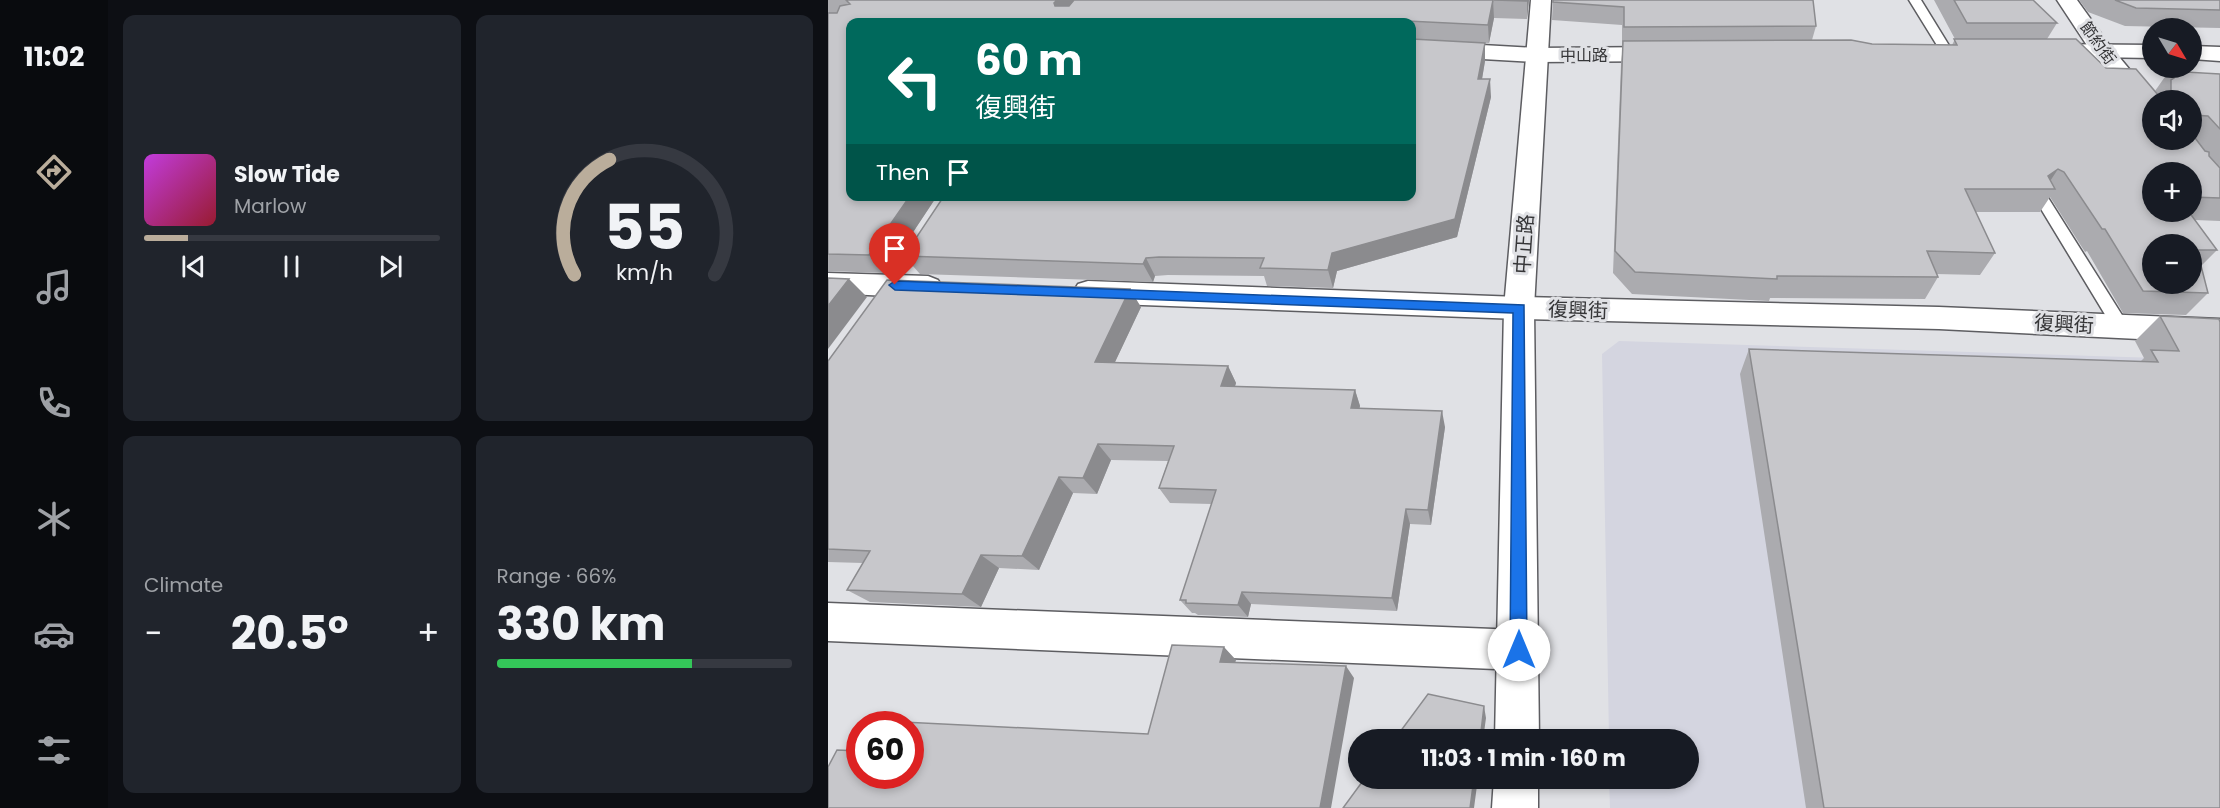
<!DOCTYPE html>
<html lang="en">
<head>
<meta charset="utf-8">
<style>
  body { margin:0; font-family:Poppins,"Noto Sans TC",sans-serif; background:#20242c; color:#f1f3f6; height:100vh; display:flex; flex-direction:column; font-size:22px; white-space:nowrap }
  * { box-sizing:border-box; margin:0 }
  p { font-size:20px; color:#9ea1a6 }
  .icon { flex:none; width:33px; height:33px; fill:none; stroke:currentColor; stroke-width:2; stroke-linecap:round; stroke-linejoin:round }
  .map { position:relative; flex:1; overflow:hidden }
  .details { display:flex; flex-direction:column; gap:15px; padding:15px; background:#0d0f14; width:720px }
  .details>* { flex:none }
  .banner { position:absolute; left:18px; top:18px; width:570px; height:183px; border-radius:12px; box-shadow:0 3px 9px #0003; background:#00695c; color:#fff; overflow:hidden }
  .needle { width:39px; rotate:128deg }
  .buttons { position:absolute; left:1314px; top:18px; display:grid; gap:12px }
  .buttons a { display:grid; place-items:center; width:60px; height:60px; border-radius:50%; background:#171b24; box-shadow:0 3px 9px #0003; font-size:30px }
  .speed { position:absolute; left:18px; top:711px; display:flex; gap:12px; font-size:30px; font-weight:700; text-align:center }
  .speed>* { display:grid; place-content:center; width:78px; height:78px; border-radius:50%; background:#171b24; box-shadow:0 3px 9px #0003; line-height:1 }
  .speed .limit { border:9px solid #d22; background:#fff; color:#111 }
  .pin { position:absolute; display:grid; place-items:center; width:51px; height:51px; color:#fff; margin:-62px -26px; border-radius:50% 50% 50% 0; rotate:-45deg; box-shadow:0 0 6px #0007 }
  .pin .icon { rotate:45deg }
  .me { position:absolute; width:66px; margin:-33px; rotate:0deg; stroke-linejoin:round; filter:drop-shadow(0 0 4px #0008) }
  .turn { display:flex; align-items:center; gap:21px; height:126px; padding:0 30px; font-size:27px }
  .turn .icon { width:78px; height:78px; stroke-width:2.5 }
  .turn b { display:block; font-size:42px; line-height:51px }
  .then { display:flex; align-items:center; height:57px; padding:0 30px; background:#0003; gap:12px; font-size:22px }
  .big { font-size:45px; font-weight:700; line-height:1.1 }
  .details .tile { flex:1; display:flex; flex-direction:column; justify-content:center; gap:9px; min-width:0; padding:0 21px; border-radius:12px; background:#20242c }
  .details .dial { align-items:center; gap:0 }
  .dial svg { height:156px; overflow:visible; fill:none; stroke:#363941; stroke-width:7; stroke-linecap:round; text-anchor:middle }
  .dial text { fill:#f1f3f6; stroke:none }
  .song { display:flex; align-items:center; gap:18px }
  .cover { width:72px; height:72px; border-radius:9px; background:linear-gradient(135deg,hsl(290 70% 55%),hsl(350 70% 35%)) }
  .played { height:6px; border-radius:3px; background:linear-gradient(90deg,#baad9b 15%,#363941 15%) }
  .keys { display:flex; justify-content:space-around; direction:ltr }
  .heat { display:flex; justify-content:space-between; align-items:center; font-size:33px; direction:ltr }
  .charge { height:9px; border-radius:4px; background:linear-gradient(90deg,#34c759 66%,#363941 0) }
  .details .tiles { flex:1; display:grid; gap:15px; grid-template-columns:repeat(2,1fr) }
  .trip { position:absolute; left:520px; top:729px; width:351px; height:60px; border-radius:30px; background:#171b24; box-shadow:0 3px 9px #0003; font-weight:700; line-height:60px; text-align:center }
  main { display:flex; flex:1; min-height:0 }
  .tab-bar { display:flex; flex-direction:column; width:108px; justify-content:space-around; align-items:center; background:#090b0e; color:#9ea1a6 }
  .tab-bar .icon { width:42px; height:42px }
  .tab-bar .active { color:#baad9b }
  .tab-bar b { font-size:27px; color:#f1f3f6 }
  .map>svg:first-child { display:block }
</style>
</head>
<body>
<main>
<nav class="tab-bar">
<b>11:02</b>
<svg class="icon active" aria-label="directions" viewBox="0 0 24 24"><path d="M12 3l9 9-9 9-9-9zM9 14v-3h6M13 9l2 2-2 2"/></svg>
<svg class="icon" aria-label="music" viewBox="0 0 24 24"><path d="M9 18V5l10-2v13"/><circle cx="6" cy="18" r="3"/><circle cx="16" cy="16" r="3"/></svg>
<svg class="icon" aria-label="phone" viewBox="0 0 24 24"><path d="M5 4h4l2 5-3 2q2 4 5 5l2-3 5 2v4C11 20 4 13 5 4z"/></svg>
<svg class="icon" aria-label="climate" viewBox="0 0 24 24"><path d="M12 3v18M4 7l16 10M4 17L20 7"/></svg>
<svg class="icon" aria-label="car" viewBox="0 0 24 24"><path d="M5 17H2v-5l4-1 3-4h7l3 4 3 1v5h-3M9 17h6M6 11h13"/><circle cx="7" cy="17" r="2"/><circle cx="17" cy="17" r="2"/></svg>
<svg class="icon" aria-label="filters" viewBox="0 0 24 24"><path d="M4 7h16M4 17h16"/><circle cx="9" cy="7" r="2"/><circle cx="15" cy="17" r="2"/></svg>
</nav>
<section class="details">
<div class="tiles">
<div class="tile">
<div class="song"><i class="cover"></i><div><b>Slow Tide</b><p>Marlow</p></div></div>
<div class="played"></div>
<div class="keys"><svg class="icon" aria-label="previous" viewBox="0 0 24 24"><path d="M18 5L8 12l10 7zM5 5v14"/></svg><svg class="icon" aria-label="pause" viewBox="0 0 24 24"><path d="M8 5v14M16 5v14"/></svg><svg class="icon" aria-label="next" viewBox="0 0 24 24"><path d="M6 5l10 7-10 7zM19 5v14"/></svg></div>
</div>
<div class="tile dial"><svg viewBox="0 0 100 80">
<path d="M14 69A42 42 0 1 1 86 69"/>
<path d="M14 69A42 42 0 0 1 32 10" stroke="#baad9b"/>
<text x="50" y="56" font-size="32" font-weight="700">55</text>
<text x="50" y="72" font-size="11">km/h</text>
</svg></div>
<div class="tile"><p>Climate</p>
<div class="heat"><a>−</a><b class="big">20.5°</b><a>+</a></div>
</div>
<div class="tile"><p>Range · 66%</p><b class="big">330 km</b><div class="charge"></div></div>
</div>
</section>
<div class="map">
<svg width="1392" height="808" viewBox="0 0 1392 808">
  <rect width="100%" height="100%" fill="#e0e1e5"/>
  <path fill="#d4d5e0" d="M 791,341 L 1392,360 L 1392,808 L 782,808 L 781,779 L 861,778 L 861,740 L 781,739 L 774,354 Z"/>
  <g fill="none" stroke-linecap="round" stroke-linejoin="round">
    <g stroke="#5d5d61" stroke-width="3">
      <path id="lane" d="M 1081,0 L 1093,0 L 1125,52 L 1123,55 L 1115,55 Z
        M 1214,194 L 1219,196 L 1299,323 L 1301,327 L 1299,331 L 1293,333 L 1287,331 L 1207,199 Z"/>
    </g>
    <g stroke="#5d5d61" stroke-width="3">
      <path id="street" d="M 1229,0 L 1249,0 L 1282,46 L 1327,100 L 1324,100 L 1324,119 L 1316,117 L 1266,56 Z
        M 0,273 L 100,276 L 110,280 L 115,287 L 110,294 L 100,298 L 0,293 Z
        M 260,281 L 691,297 L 1111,307 L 1392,319 L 1392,343 L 1111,329 L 691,319 L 260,303 L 250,300 L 245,292 L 250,284 Z
        M 0,603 L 691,630 L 705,636 L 711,650 L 705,664 L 691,670 L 0,641 Z"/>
    </g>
    <g stroke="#5d5d61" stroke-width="3">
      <path id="secondary" d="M 584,41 L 708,48 L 839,47 L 847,49 L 850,54 L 847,59 L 839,61 L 708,62 L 584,55 Z
        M 1215,44 L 1324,45 L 1324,58 L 1207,56 L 1204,51 L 1207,46 Z
        M 1364,46 L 1392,47 L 1392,61 L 1364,59 Z"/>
    </g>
    <g stroke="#5d5d61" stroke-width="3">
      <path id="primary" d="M 703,0 L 723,0 L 706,308 L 711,740 L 667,740 L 676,308 Z
        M 666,778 L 710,778 L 710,808 L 664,808 Z"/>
    </g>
    <use href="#lane" fill="#fff" fill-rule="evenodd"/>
    <use href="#street" fill="#fff" fill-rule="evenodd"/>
    <use href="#secondary" fill="#fff" fill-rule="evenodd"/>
    <use href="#primary" fill="#fff" fill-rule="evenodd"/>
  </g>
  <path fill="#ababaf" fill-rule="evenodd" d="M 0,0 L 701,0 L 699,19 L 666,18 L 661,43 L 596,40 L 657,61 L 654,79 L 663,97 L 629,237 L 509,271 L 505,288 L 439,286 L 436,276 L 340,275 L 327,276 L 325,282 L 92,274 L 76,256 L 584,196 L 584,22 L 22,22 L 22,196 L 109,196 L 58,273 L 0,271 Z
    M 725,0 L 988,26 L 984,40 L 1044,44 L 1124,45 L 1127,39 L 1106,0 L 1205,0 L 1229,23 L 1219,39 L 1327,91 L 1341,71 L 1392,74 L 1392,221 L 1367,220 L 1389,250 L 1373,266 L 1380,293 L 1358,315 L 1295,313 L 1259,251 L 1257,252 L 1222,197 L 1212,212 L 1147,212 L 1167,253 L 1152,275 L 1108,274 L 1110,277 L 1097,299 L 942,298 L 941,301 L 804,294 L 785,273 L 793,64 L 795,45 L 794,45 L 794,25 L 724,20 ZM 1364,100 L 1364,140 L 1324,140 ZM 1364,172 L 1364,212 L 1324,212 Z
    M 1251,0 L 1392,0 L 1392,28 L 1297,26 L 1260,12 Z
    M 313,307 L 287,362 L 400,366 L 408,383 L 407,386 L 527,390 L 532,406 L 531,408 L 617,427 L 603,525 L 582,524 L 569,611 L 423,604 L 420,617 L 370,615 L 367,613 L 364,613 L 352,600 L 384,504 L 342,503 L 331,488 L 340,461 L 283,460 L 269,494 L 245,493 L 211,570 L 171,568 L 153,607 L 42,602 L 19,590 L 35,563 L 0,562 L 0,361 Z
    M 1332,316 L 1392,322 L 1392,808 L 978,808 L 912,374 L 921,349 L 1312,362 L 1316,358 L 1307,341 Z"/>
  <path fill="#8b8b8e" d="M 229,0 L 251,0 L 235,21 L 227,6 L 226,3 Z
    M 665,0 L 666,18 L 661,43 L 660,25 Z
    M 699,0 L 701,0 L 699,19 Z
    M 657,43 L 657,61 L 651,97 L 650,79 Z
    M 662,79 L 663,97 L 629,237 L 509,271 L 505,288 L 500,270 L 504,253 Z
    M 1230,169 L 1217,189 L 1220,176 Z
    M 82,196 L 109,196 L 58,273 L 41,255 Z
    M 318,258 L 327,276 L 325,282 L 315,264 Z
    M 21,279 L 39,297 L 0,349 L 0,306 Z
    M 302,289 L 313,307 L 279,379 L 267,362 Z
    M 400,366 L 408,383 L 402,402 L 393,386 Z
    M 527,390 L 532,406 L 528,424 L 523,408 Z
    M 614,411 L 617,427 L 603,525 L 600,510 Z
    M 270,444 L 283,460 L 269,494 L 255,478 Z
    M 231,477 L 245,493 L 211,570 L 194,556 Z
    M 578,509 L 582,524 L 569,611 L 564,598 Z
    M 153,555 L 171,568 L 153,607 L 134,594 Z
    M 414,592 L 423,604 L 420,617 L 410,605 Z
    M 396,647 L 408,660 L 404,674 L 392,662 Z
    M 518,666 L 526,678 L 503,808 L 492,808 Z
    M 656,706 L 658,718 L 655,740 L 652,740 Z
    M 646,778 L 650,778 L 646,808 L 642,808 Z"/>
  <path fill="#c7c7cb" stroke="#8b8b8e" stroke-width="1.5" fill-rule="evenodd" d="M 18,0 L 229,0 L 226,3 L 227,6 L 241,6 L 246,0 L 665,0 L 660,25 L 580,21 L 580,22 L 22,22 L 22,196 L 82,196 L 41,255 L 0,254 L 0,13 L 9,13 L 12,6 L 22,4 Z
    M 666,0 L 699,0 L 699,1 Z
    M 725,0 L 985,0 L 988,26 L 796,27 L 796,7 L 725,2 Z
    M 1126,0 L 1205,0 L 1229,23 L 1139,23 Z
    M 1287,0 L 1392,0 L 1392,10 L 1308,8 Z
    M 584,39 L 657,43 L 650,79 L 662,79 L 627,219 L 504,253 L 500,270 L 432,268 L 436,258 L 331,257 L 318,258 L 315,264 L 76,256 L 116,196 L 584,196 Z
    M 1126,39 L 1248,39 L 1278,68 L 1308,69 L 1331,96 L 1340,99 L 1343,96 L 1343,80 L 1346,78 L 1341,71 L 1392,74 L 1392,129 L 1380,116 L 1364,115 L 1364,100 L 1324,100 L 1324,140 L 1364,140 L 1364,134 L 1377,151 L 1381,152 L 1381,156 L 1392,168 L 1392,198 L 1364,197 L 1364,172 L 1324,172 L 1324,212 L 1361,212 L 1389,250 L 1369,250 L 1380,293 L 1315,291 L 1277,229 L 1274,229 L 1236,172 L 1230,169 L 1220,176 L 1227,189 L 1137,189 L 1167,253 L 1099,251 L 1110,277 L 949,276 L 949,279 L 807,272 L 787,251 L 795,41 L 1023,40 L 1044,44 L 1129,45 ZM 1324,244 L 1364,244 L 1364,284 L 1324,284 Z
    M 0,278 L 21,279 L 0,306 Z
    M 59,280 L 302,289 L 267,362 L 400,366 L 393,386 L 527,390 L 523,408 L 614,411 L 600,510 L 578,509 L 564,598 L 414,592 L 410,605 L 358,603 L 358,600 L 352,600 L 388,490 L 331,488 L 346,446 L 270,444 L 255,478 L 231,477 L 194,556 L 153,555 L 134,594 L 19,590 L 42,551 L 0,549 L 0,361 Z
    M 1332,316 L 1391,319 L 1392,322 L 1392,808 L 996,808 L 921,349 L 1330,362 L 1323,350 L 1351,351 Z
    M 344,645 L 396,647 L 392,662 L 518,666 L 492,808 L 0,808 L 0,767 L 9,750 L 32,751 L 32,776 L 82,776 L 82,724 L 74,724 L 75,722 L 320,734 Z
    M 600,694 L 656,706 L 652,740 L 566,740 Z
    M 537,778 L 646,778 L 642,808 L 515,808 Z"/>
  <path fill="#1a73e8" stroke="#114b97" stroke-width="1.5" d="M 67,281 L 696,305 L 699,650 L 697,656 L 691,659 L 685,656 L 682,650 L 685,313 L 67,290 L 61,285 Z"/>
  <g text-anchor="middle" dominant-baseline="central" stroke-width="6" stroke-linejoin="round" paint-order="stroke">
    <g font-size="16" fill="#363638" stroke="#e0e1e5">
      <text transform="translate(1270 43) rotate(54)">節約街</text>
      <text x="756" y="55">中山路</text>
    </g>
    <g font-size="20" fill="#363638" stroke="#e0e1e5">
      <text transform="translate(696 244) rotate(-86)">中正路</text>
      <text transform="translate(750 310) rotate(2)">復興街</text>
      <text transform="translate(1236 324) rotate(3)">復興街</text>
    </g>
  </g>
</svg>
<div class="buttons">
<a><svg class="needle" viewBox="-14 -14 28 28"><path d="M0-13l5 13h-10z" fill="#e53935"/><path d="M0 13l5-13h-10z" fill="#9ea1a6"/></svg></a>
<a><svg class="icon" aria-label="sound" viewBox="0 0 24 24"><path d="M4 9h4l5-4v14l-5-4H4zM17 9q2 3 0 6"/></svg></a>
<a>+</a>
<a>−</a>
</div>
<div class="speed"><div class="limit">60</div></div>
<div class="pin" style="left:67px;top:285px;background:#d93025"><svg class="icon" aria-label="arrive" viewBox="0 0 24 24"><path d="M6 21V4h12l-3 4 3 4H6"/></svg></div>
<svg class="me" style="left:691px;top:650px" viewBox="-20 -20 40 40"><circle r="19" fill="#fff"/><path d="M0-13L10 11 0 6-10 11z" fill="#1a73e8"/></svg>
<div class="trip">11:03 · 1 min · 160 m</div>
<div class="banner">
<div class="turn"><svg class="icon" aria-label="left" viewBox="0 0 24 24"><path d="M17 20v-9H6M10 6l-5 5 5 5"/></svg><div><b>60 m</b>復興街</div></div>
<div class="then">Then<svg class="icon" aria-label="arrive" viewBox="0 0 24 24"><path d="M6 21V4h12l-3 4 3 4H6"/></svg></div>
</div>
</div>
</main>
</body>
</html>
